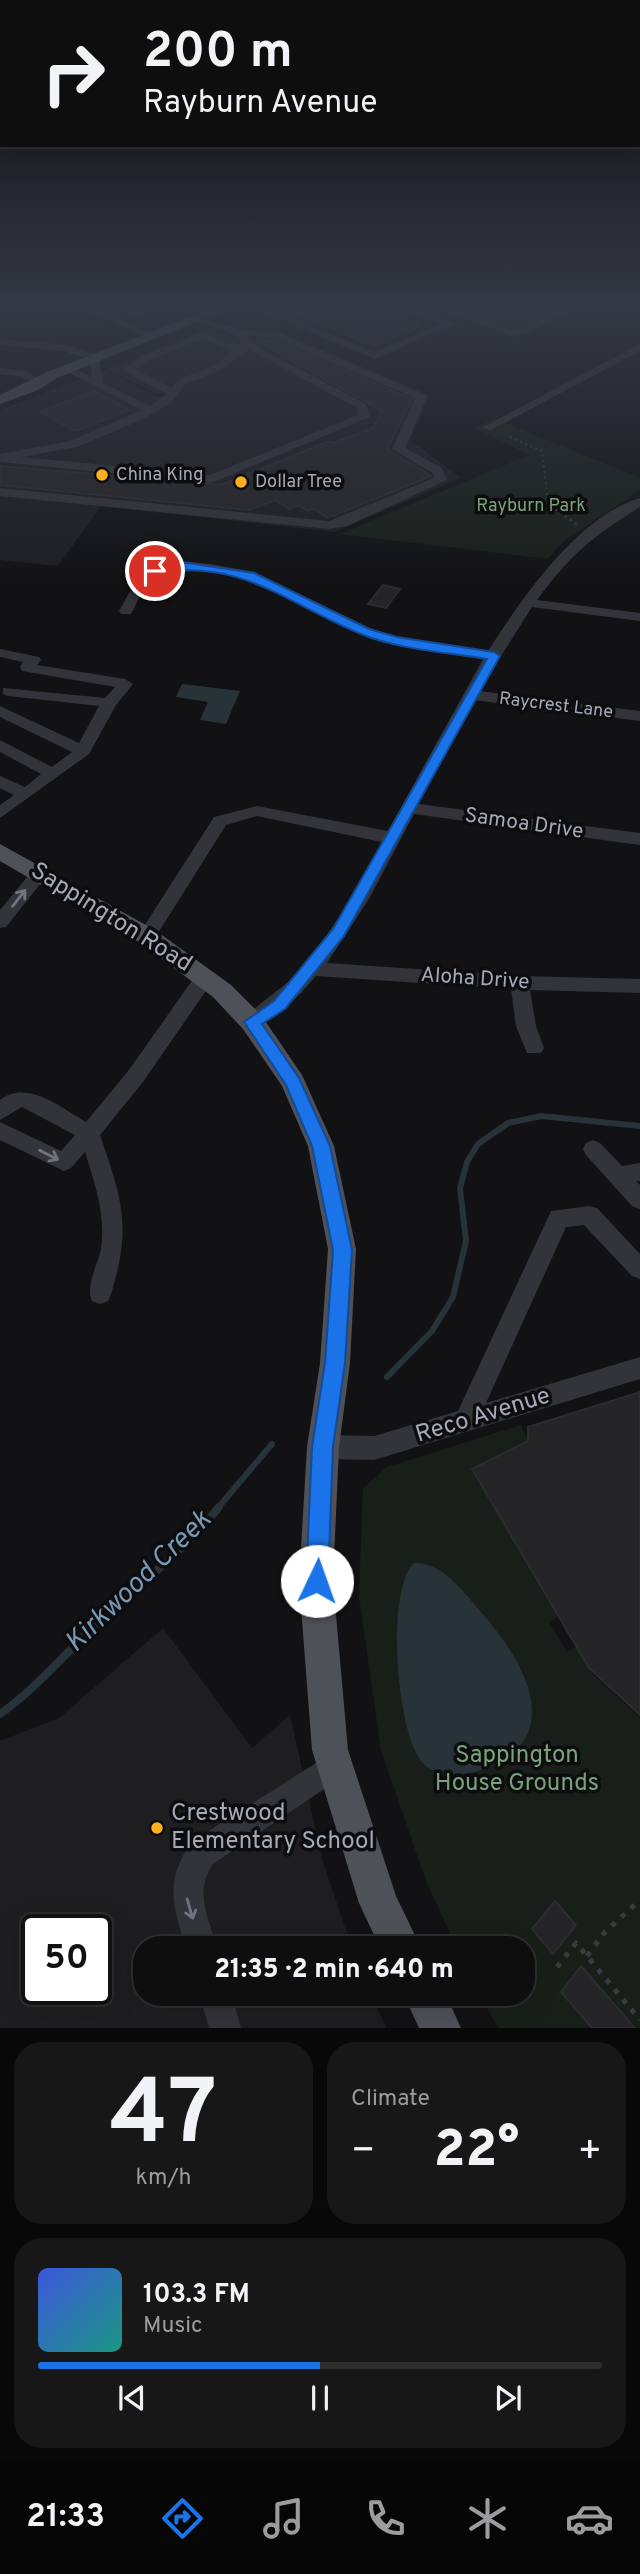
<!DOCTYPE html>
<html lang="en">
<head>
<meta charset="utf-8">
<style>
  body { margin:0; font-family:Overpass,sans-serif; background:#171718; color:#f1f3f6; height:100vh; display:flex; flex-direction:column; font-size:26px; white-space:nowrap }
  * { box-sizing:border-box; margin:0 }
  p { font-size:23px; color:#9b9c9e }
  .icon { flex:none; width:38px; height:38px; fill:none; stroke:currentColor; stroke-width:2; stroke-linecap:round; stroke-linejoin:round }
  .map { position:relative; height:2028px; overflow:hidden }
  .panel { display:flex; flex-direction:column; gap:14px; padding:14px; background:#080808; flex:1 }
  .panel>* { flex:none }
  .banner { position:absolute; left:0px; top:0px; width:640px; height:147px; box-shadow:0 7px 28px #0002,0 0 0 2px #2e2e2f; background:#0e0e0f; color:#f1f3f6; overflow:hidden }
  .speed { position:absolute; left:21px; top:1914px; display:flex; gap:14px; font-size:35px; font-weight:700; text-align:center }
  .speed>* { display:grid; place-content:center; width:91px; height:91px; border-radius:50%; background:#0e0e0f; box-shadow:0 7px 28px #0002,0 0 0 2px #2e2e2f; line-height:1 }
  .speed .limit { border:4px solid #111; border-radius:10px; background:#fff; color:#111 }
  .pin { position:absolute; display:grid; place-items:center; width:60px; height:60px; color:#fff; margin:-30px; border:4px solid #fff; border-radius:50%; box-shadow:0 2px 7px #0007 }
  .me { position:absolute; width:77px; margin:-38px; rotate:3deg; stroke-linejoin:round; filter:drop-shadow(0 0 5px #0008) }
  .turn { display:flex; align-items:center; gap:24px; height:147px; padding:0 28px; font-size:32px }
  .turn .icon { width:91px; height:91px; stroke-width:2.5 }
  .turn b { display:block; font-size:49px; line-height:60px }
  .big { font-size:52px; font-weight:800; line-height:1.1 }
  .panel .tile { flex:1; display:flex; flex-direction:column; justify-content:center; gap:10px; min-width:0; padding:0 24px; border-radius:28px; background:#171718 }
  .panel .dial { align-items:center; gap:0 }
  .dial b { font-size:91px; line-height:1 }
  .song { display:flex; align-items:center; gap:21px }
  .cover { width:84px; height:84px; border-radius:10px; background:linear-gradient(135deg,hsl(230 70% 55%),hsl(170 70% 35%)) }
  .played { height:7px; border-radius:4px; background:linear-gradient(90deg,#1a73e8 50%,#2e2e2f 50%) }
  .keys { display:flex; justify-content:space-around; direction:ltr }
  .heat { display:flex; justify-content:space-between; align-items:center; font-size:38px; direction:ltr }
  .panel .tiles { flex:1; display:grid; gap:14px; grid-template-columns:1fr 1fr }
  .tile:last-child { grid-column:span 2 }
  .trip { position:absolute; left:133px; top:1936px; width:402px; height:70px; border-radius:28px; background:#0e0e0f; box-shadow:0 7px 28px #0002,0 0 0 2px #2e2e2f; font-weight:800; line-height:70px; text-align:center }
  .tab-bar { display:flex; height:112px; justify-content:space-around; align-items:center; background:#060606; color:#9b9c9e }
  .tab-bar .icon { width:49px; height:49px }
  .tab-bar .on { color:#1a73e8 }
  .tab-bar b { font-size:32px; color:#f1f3f6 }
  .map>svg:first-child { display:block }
</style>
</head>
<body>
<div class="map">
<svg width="640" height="2028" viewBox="0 0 640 2028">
  <rect width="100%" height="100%" fill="#121214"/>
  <path fill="#1e1e21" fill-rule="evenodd" d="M 424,304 L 586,304 L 518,338 Z
    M 211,328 L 242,342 L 241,344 L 277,331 L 430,395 L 410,440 L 461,478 L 334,532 L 101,506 L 58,566 L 0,560 L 0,410 L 104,370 L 158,397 L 193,382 L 218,362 L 158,394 L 107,369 Z
    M 163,1628 L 252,1748 L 290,1715 L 322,1859 L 352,1948 L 145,1948 L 145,1993 L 371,1993 L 386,2028 L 0,2028 L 0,1741 L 59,1718 ZM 37,1930 L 96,1930 L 96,1990 L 37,1990 Z"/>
  <path fill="#181f19" d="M 494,418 L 640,478 L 640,490 L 565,540 L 547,559 L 340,534 L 529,455 L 475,428 Z
    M 521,1425 L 528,1441 L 472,1470 L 559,1616 L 549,1622 L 567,1652 L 576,1647 L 592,1674 L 640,1717 L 640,2028 L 498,2028 L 479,1993 L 523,1993 L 523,1948 L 457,1948 L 426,1881 L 381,1750 L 359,1596 L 363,1488 L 387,1467 Z"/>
  <path fill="#283239" d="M 182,684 L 240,691 L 226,724 L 200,720 L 208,702 L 176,697 Z
    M 414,1563 C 442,1562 463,1591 480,1611 C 525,1661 571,1741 478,1771 C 464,1776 439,1775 426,1766 C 396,1744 385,1589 414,1563 Z"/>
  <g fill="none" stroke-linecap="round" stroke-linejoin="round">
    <path stroke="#283239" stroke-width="6" d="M 387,1377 L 432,1331 L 453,1297 L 466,1241 L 460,1188 L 467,1162 L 478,1144 L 508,1123 L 541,1116 L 640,1126
      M 217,1509 L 272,1444"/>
    <path stroke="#283239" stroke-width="8" d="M 0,1714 C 37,1688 65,1653 98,1623 C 139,1585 184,1551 219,1507"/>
  </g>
  <path fill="#252528" stroke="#2c2c30" stroke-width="2" d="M 313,304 L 347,317 L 372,306 L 422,325 L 375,346 L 290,313 Z
    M 255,340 L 276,342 L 412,399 L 387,449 L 431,476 L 328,518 L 314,509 L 307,511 L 299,505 L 289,509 L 275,500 L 249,510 L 0,485 L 0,466 L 221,485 L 329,441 L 333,443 L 373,428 L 382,411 Z
    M 94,391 L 129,410 L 75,431 L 40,412 Z
    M 383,585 L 400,589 L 386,608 L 368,604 Z
    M 640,1392 L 640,1715 L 589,1668 L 472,1469 L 528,1441 L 528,1427 Z
    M 555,1901 L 576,1925 L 553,1954 L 532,1929 Z
    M 581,1966 L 635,2028 L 592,2028 L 561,1992 Z"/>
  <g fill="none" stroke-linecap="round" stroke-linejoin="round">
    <path stroke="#393b40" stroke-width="2" stroke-dasharray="2 3.5" stroke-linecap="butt" d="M 510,437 L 542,451 L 547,494 L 557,511"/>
    <path stroke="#393b40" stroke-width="2.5" stroke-dasharray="2.5 3.5" stroke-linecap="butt" d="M 555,509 L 577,525"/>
    <path stroke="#393b40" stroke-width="5" stroke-dasharray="5 8" stroke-linecap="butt" d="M 587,1956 L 605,1932 L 640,1900
      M 557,1967 L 576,1943 L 640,2020"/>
    <path fill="#333439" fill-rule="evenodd" d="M 72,304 L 86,304 L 156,336 L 147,338 Z
      M 148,304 L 163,304 L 134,317 L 125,315 Z
      M 180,304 L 194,304 L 215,314 L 206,316 Z
      M 241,304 L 255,304 L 375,352 L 440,324 L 390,304 L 405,304 L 454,324 L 375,359 Z
      M 570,304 L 583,304 L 526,334 L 509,336 L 444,311 L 453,309 L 510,330 L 520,329 Z
      M 194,317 L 239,329 L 278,332 L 425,395 L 427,397 L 405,448 L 442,468 L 447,480 L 347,526 L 329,529 L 0,496 L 0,488 L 329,521 L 434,478 L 433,473 L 392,449 L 415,398 L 272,337 L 247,336 L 259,348 L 366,404 L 370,417 L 211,483 L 0,462 L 0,454 L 70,441 L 142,410 L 62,369 L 71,367 L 92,377 L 90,360 L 64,351 L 0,345 L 0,339 L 65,345 L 99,356 L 103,383 L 150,406 L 167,394 L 123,370 L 141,356 L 203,332 L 238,346 L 242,342 L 234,334 L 194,321 ZM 203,339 L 232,351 L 215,365 L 178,380 L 172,388 L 136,370 L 149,360 ZM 248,349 L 357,408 L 358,415 L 210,475 L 22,457 L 77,447 L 141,420 L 171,403 L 186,384 L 223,369 Z
      M 640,344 L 640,351 L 491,430 L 481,428 Z
      M 0,368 L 26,371 L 38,378 L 32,381 L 20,376 L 0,374 Z
      M 640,498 L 640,507 C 593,536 570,555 537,600 L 640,613 L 640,621 L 532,607 L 479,691 L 640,711 L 640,721 L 474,700 L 419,804 L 640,833 L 640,845 L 414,814 L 369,899 L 327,963 L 520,976 L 640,979 L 640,993 L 530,990 L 536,1026 L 544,1048 L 541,1053 L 527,1053 L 516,1026 L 511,989 L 316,976 C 304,991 265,1033 245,1027 L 242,1022 C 250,1008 285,988 298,972 C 332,933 358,888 382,842 L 257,816 L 226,825 L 153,941 L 141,941 L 138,936 L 141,931 L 214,817 L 257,806 L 388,831 L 483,659 C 443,653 401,649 363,635 C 323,620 287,593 247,579 C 226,571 166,562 149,581 C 141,590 137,604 131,614 L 121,614 L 119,611 L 139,575 L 150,568 L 181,561 L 210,564 L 255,572 L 370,628 L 397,637 L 488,651 C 522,598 577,517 640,498 Z
      M 0,649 L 39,657 L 41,660 L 37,665 L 125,679 L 133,684 L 116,705 L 89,754 L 0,818 L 0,805 L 14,795 L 0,788 L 0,776 L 25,787 L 41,774 L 0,752 L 0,740 L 52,767 L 72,752 L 0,717 L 0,706 L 79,743 L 99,706 L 8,696 L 3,694 L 3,688 L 105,698 L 115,687 L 22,671 L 20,667 L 23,662 L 0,657 Z
      M 39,868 L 48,874 L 45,878 L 6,927 L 0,928 L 0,910 L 33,870 Z
      M 205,970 L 212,972 L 214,977 L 212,982 L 143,1082 L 100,1135 C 122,1199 132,1226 111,1294 L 108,1301 L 100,1304 L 92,1301 C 85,1287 98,1264 101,1249 C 106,1215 95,1184 85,1152 L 71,1168 L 64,1171 L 0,1140 L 0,1122 L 61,1151 L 75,1135 L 22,1107 L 0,1120 L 0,1100 C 27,1079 61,1108 86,1122 L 129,1070 L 198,972 Z
      M 593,1140 L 600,1143 L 622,1166 L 640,1163 L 640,1181 L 636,1181 L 640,1185 L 640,1209 L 632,1206 L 586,1155 L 583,1149 L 586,1143 Z
      M 589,1206 L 597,1208 L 640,1254 L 640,1279 L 632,1276 L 584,1225 L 566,1227 L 486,1403 L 640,1357 L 640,1379 L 374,1460 L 323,1459 L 314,1456 L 311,1447 L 314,1438 L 323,1435 L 374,1436 L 458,1411 L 551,1211 Z
      M 335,1751 L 345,1755 L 349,1765 L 345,1775 L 213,1864 C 194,1891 208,1919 218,1948 L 186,1948 C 173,1905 164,1883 191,1842 Z
      M 199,1993 L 231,1993 L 241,2028 L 209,2028 Z"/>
    <path fill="#4f5159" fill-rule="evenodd" d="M 223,304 L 241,304 L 57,378 L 38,390 L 0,404 L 0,395 L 47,372 Z
      M 0,844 L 155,930 L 231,985 L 261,1015 L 302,1075 L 334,1146 L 356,1249 L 350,1363 L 339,1447 L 333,1581 L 348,1750 L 396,1896 L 421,1948 L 380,1948 L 359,1903 L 312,1750 L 299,1581 L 307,1447 L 320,1363 L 328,1249 L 308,1146 L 282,1086 L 243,1029 L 213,997 L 139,942 L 0,861 Z
      M 403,1993 L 445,1993 L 461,2028 L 419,2028 Z"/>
  </g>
  <defs><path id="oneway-shaft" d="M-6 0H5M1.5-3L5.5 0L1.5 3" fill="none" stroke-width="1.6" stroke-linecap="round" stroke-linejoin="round" transform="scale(1.75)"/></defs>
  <g stroke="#71747e">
    <use href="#oneway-shaft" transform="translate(19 898) rotate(-52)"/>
    <use href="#oneway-shaft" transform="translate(49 1155) rotate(27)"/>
    <use href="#oneway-shaft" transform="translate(190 1909) rotate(74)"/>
  </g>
  <linearGradient id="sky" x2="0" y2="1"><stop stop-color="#0a0a0b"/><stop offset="0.52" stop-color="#333945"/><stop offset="1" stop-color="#333945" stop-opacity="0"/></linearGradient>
  <rect width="640" height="588" fill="url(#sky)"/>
  <path fill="#1a73e8" stroke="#114b97" stroke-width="2" d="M 181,562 L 254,573 L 369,629 L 397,637 L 494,652 L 500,656 L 344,936 L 285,1009 L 262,1024 L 299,1078 L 330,1146 L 352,1250 L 345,1363 L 333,1447 L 328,1581 L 324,1589 L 317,1592 L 309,1589 L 306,1581 L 312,1447 L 325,1363 L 333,1250 L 312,1146 L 286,1085 L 244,1022 L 274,1001 L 333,929 L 487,659 C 445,652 400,650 361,634 C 289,605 238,556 155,574 L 150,571 Z"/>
  <g fill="#feae20" stroke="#0d0d0f" stroke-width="2.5">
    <circle cx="102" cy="475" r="7"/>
    <circle cx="241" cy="482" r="7"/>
    <circle cx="157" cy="1828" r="7"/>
  </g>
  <g text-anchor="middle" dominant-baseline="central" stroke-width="7" stroke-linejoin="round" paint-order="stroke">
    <g font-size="18" fill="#a3a9b6" stroke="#0d0d0f" text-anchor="start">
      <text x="116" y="475">China King</text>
      <text x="255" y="482">Dollar Tree</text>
    </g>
    <g font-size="18" fill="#78a27a" stroke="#0d0d0f">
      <text x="531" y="506">Rayburn Park</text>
    </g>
    <g font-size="18" fill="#a3a9b6" stroke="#0d0d0f">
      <text transform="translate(556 706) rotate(7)">Raycrest Lane</text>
    </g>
    <g font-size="21" fill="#a3a9b6" stroke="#0d0d0f">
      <text transform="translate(524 824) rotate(8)">Samoa Drive</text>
      <text transform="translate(475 979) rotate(4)">Aloha Drive</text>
    </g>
    <g font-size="24" fill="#a3a9b6" stroke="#0d0d0f">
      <text transform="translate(111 918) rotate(32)">Sappington Road</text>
      <text transform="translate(483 1416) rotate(-17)">Reco Avenue</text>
    </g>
    <g font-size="24" fill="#78a27a" stroke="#0d0d0f">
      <text x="517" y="1756">Sappington<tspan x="517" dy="28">House Grounds</tspan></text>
    </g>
    <g font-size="24" fill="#a3a9b6" stroke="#0d0d0f" text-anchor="start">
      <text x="171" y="1814">Crestwood<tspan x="171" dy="28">Elementary School</tspan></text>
    </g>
    <g font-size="28" font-style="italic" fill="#7799b4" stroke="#0d0d0f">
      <text transform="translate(139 1582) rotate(-44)">Kirkwood Creek</text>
    </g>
  </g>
</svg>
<div class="speed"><div class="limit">50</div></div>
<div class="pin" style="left:155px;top:571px;background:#d93025"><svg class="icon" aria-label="arrive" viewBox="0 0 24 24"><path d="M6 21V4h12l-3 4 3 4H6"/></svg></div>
<svg class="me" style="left:317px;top:1581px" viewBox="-20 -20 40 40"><circle r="19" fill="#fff"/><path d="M0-13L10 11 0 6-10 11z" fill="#1a73e8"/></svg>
<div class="trip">21:35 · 2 min · 640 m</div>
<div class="banner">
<div class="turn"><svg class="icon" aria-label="right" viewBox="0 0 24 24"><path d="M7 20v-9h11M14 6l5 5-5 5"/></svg><div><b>200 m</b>Rayburn Avenue</div></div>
</div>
</div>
<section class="panel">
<div class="tiles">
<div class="tile dial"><b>47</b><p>km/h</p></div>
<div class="tile"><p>Climate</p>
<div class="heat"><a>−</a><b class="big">22°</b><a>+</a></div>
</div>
<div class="tile">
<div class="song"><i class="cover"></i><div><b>103.3 FM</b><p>Music</p></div></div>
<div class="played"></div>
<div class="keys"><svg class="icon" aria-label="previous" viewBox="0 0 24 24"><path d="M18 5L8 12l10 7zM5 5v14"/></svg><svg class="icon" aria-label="pause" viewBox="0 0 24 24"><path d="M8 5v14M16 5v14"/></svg><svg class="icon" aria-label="next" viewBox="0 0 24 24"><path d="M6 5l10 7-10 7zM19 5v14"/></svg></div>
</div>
</div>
</section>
<nav class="tab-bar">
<b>21:33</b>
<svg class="icon on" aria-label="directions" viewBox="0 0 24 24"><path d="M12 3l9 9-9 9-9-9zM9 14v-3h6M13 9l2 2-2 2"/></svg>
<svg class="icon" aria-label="music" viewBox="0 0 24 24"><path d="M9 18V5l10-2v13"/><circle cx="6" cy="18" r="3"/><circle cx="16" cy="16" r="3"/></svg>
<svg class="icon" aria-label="phone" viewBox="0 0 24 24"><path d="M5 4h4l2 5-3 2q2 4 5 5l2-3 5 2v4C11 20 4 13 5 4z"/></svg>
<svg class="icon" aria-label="climate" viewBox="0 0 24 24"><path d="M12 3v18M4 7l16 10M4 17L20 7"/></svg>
<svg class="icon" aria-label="car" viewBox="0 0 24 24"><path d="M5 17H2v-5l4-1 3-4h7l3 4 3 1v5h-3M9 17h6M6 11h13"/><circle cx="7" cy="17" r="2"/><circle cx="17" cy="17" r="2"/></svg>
</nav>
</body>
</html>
